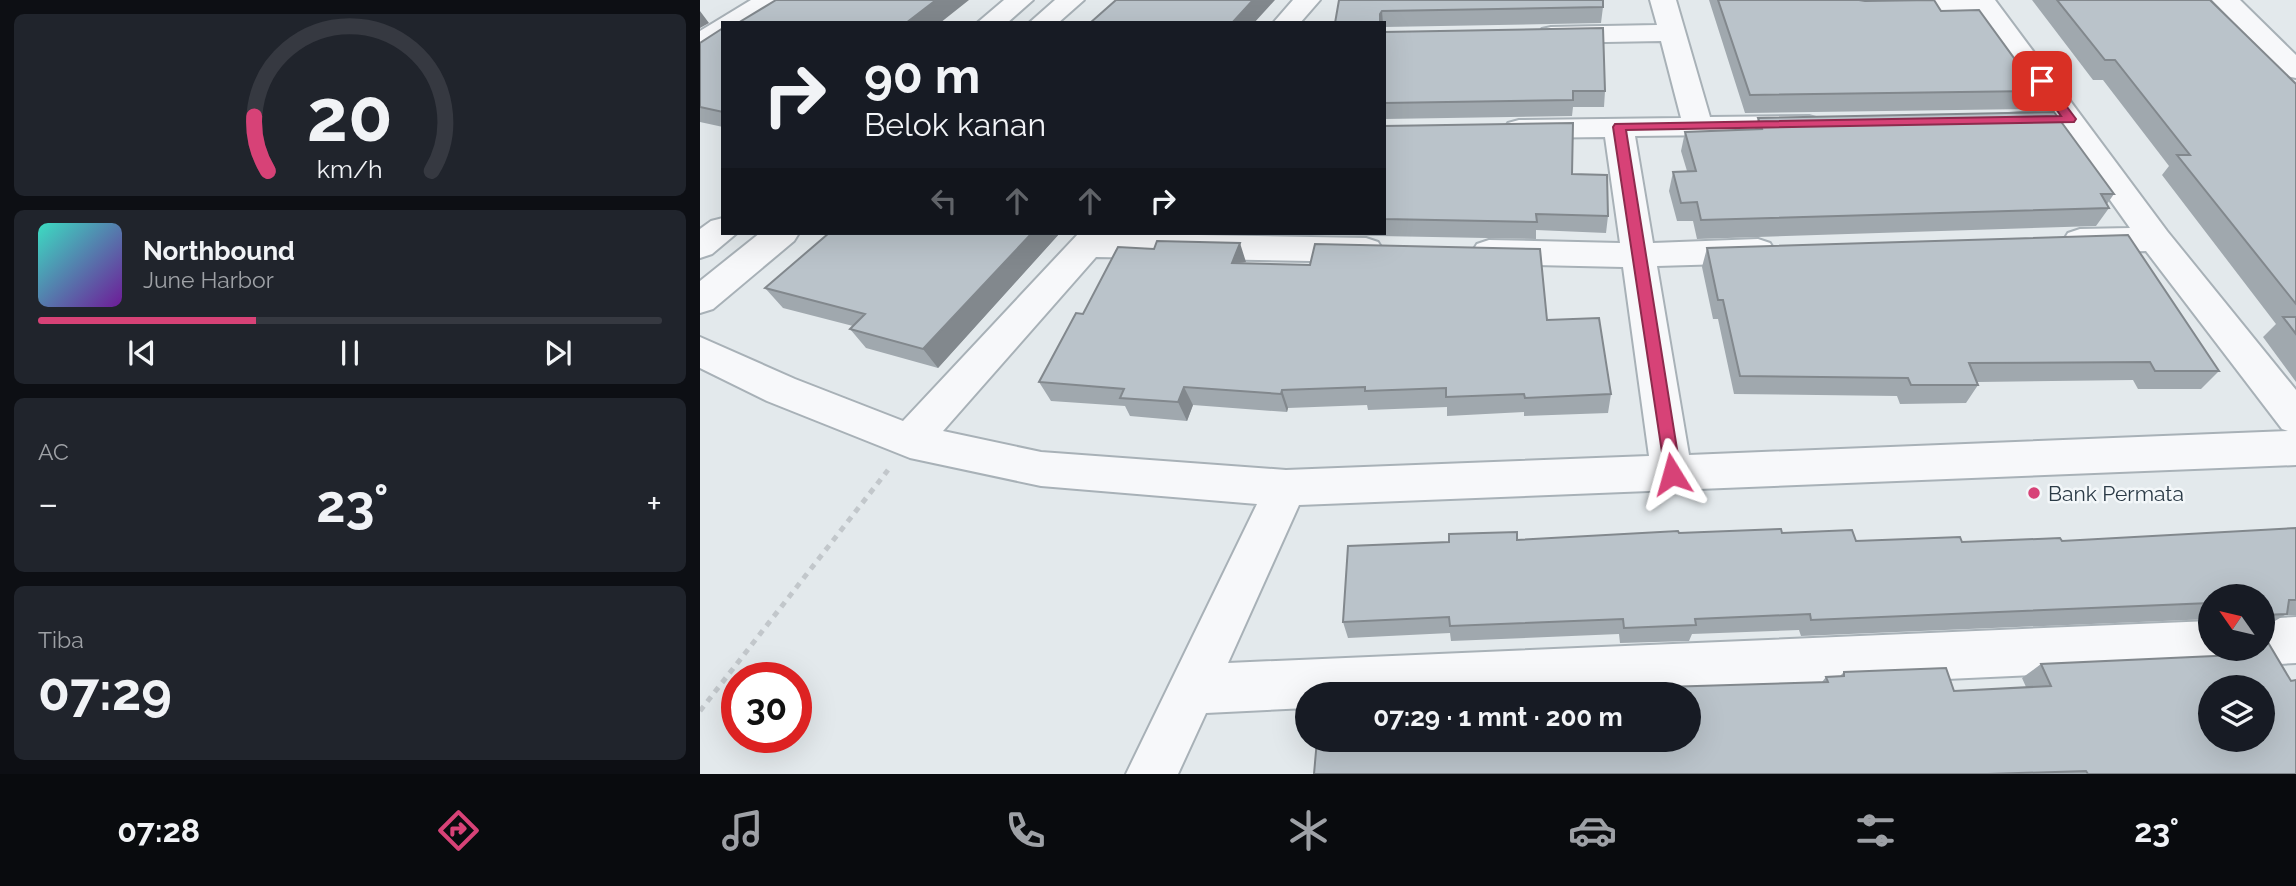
<!DOCTYPE html>
<html lang="id">
<head>
<meta charset="utf-8">
<style>
  body { margin:0; font-family:Raleway,sans-serif; background:#20242c; color:#f1f3f6; height:100vh; display:flex; flex-direction:column; font-size:26px; white-space:nowrap }
  * { box-sizing:border-box; margin:0 }
  p { font-size:23px; color:#9ea1a6 }
  .icon { flex:none; width:38px; height:38px; fill:none; stroke:currentColor; stroke-width:2; stroke-linecap:round; stroke-linejoin:round }
  .map { position:relative; flex:1; overflow:hidden }
  .panel { display:flex; flex-direction:column; gap:14px; padding:14px; background:#0d0f14; width:700px }
  .panel>* { flex:none }
  .guide { position:absolute; left:21px; top:21px; width:665px; height:214px; border-radius:0px; box-shadow:0 7px 28px #0002; background:#171b24; color:#f1f3f6; overflow:hidden }
  .needle { width:46px; rotate:304deg }
  .controls { position:absolute; left:1498px; top:584px; display:grid; gap:14px }
  .controls a { display:grid; place-items:center; width:77px; height:77px; border-radius:50%; background:#171b24; box-shadow:0 7px 28px #0002; font-size:35px }
  .speed { position:absolute; left:21px; top:662px; display:flex; gap:14px; font-size:35px; font-weight:700; text-align:center }
  .speed>* { display:grid; place-content:center; width:91px; height:91px; border-radius:50%; background:#171b24; box-shadow:0 7px 28px #0002; line-height:1 }
  .speed .limit { border:10px solid #d22; background:#fff; color:#111 }
  .pin { position:absolute; display:grid; place-items:center; width:60px; height:60px; color:#fff; margin:-30px; border-radius:14px; box-shadow:0 4px 10px #0006 }
  .me { position:absolute; width:77px; margin:-38px; rotate:352deg; stroke-linejoin:round; filter:drop-shadow(0 0 5px #0008) }
  .turn { display:flex; align-items:center; gap:24px; height:147px; padding:0 28px; font-size:32px }
  .turn .icon { width:91px; height:91px; stroke-width:2.5 }
  .turn b { display:block; font-size:49px; line-height:60px }
  .lanes { display:flex; align-items:center; height:66px; padding:0 28px; background:#0003; justify-content:center; gap:35px; direction:ltr }
  .lanes .off { opacity:.35 }
  .big { font-size:52px; font-weight:700; line-height:1.1 }
  .panel .card { flex:1; display:flex; flex-direction:column; justify-content:center; gap:10px; min-width:0; padding:0 24px; border-radius:10px; background:#20242c }
  .panel .dial { align-items:center; gap:0 }
  .dial svg { height:182px; overflow:visible; fill:none; stroke:#363941; stroke-width:7; stroke-linecap:round; text-anchor:middle }
  .dial text { fill:#f1f3f6; stroke:none }
  .song { display:flex; align-items:center; gap:21px }
  .cover { width:84px; height:84px; border-radius:10px; background:linear-gradient(135deg,hsl(170 70% 55%),hsl(280 70% 35%)) }
  .played { height:7px; border-radius:4px; background:linear-gradient(90deg,#d74277 35%,#363941 35%) }
  .keys { display:flex; justify-content:space-around; direction:ltr }
  .heat { display:flex; justify-content:space-between; align-items:center; font-size:38px; direction:ltr }
  .trip { position:absolute; left:595px; top:682px; width:406px; height:70px; border-radius:35px; background:#171b24; box-shadow:0 7px 28px #0002; font-weight:700; line-height:70px; text-align:center }
  .tabs { display:flex; height:112px; justify-content:space-around; align-items:center; background:#090b0e; color:#9ea1a6 }
  .tabs .icon { width:49px; height:49px }
  .tabs .current { color:#d74277 }
  .tabs b { font-size:32px; color:#f1f3f6 }
  main { display:flex; flex:1; min-height:0 }
  .map>svg:first-child { display:block }
</style>
</head>
<body>
<main>
<section class="panel">
<div class="card dial"><svg viewBox="0 0 100 80">
<path d="M14 69A42 42 0 1 1 86 69"/>
<path d="M14 69A42 42 0 0 1 8 45" stroke="#d74277"/>
<text x="50" y="56" font-size="32" font-weight="700">20</text>
<text x="50" y="72" font-size="11">km/h</text>
</svg></div>
<div class="card">
<div class="song"><i class="cover"></i><div><b>Northbound</b><p>June Harbor</p></div></div>
<div class="played"></div>
<div class="keys"><svg class="icon" aria-label="previous" viewBox="0 0 24 24"><path d="M18 5L8 12l10 7zM5 5v14"/></svg><svg class="icon" aria-label="pause" viewBox="0 0 24 24"><path d="M8 5v14M16 5v14"/></svg><svg class="icon" aria-label="next" viewBox="0 0 24 24"><path d="M6 5l10 7-10 7zM19 5v14"/></svg></div>
</div>
<div class="card"><p>AC</p>
<div class="heat"><a>−</a><b class="big">23°</b><a>+</a></div>
</div>
<div class="card"><p>Tiba</p><b class="big">07:29</b></div>
</section>
<div class="map">
<svg width="1596" height="774" viewBox="0 0 1596 774">
  <rect width="100%" height="100%" fill="#e3e9ec"/>
  <g fill="none" stroke-linecap="round" stroke-linejoin="round">
    <g stroke="#a8b1b7" stroke-width="4">
      <path id="minor" d="M 51,0 L 82,0 C 68,20 45,23 23,23 L 23,40 L 0,50 L 0,31 Z
        M 304,0 L 333,0 L 307,23 L 277,23 Z
        M 355,0 L 384,0 L 358,23 L 329,23 Z
        M 593,0 L 620,0 L 600,23 L 573,23 Z
        M 950,0 L 976,0 L 1010,117 L 1109,116 L 1119,119 L 1124,125 L 1119,131 L 1109,134 L 935,136 L 953,243 L 1058,239 L 1070,243 L 1075,251 L 1070,259 L 1058,263 L 957,266 L 989,455 L 1588,431 L 1582,429 L 1446,251 L 1380,253 L 1368,249 L 1363,241 L 1368,233 L 1380,229 L 1430,228 L 1359,128 L 1305,130 L 1295,127 L 1290,121 L 1295,115 L 1347,111 L 1278,13 L 1160,16 L 1137,11 L 1124,0 L 1295,0 L 1467,231 L 1596,390 L 1596,465 L 599,505 L 528,663 L 1510,621 L 1510,649 L 1531,649 L 1527,660 L 1510,667 L 897,695 L 607,695 L 607,708 L 506,713 L 478,774 L 426,774 L 557,504 L 341,486 L 210,458 L 67,401 L 0,368 L 0,337 L 95,379 L 203,421 L 379,233 L 666,238 L 678,242 L 683,250 L 678,258 L 666,262 L 396,257 L 243,431 L 341,452 L 586,470 L 949,456 L 923,267 L 789,264 L 777,260 L 772,252 L 777,244 L 789,240 L 920,243 L 905,137 L 819,138 L 808,135 L 804,129 L 808,123 L 819,120 L 981,118 L 961,41 L 851,43 L 842,41 L 838,35 L 842,29 L 851,27 L 957,25 Z
        M 1512,0 L 1540,0 L 1596,55 L 1596,78 L 1586,76 Z
        M 23,218 L 23,233 L 37,233 L 12,254 L 0,258 L 0,229 L 11,221 Z
        M 60,233 L 99,233 L 94,241 L 13,309 L 0,313 L 0,281 Z
        M 1596,617 L 1596,663 L 1563,665 L 1546,658 L 1543,649 L 1563,649 L 1563,619 Z"/>
    </g>
    <path stroke="#c2c7cb" stroke-width="5" stroke-dasharray="6 6" stroke-linecap="butt" d="M 0,711 L 188,470"/>
    <use href="#minor" fill="#f7f8fa" fill-rule="evenodd"/>
  </g>
  <path fill="#a0a8ae" d="M 639,0 L 903,7 L 901,23 L 684,27 L 684,23 L 635,23 Z
    M 1009,0 L 1159,0 L 1241,11 L 1338,91 L 1328,109 L 1045,113 Z
    M 1332,0 L 1510,0 L 1596,84 L 1596,382 L 1563,337 L 1576,324 L 1462,175 L 1469,166 L 1403,80 L 1393,80 Z
    M 23,28 L 23,127 L 0,122 L 0,43 Z
    M 684,32 L 905,91 L 904,107 L 873,107 L 872,116 L 684,119 Z
    M 1058,118 L 1414,194 L 1407,204 L 1409,208 L 1396,226 L 997,239 L 993,221 L 977,221 L 969,191 L 973,172 L 987,171 L 981,151 L 985,132 L 1055,130 Z
    M 684,126 L 872,174 L 908,216 L 906,233 L 836,230 L 836,239 L 626,235 L 626,233 L 684,233 Z
    M 360,233 L 238,368 L 166,348 L 150,329 L 153,326 L 83,308 L 65,288 Z
    M 507,233 L 557,233 L 557,234 Z
    M 1007,248 L 1519,371 L 1501,389 L 1438,389 L 1433,380 L 1277,382 L 1278,385 L 1266,403 L 1200,404 L 1197,396 L 1034,394 L 1018,319 L 1013,319 L 1002,267 Z
    M 454,249 L 546,263 L 847,320 L 911,394 L 908,413 L 824,416 L 824,412 L 747,416 L 747,407 L 668,410 L 667,405 L 588,408 L 587,412 L 493,405 L 487,421 L 430,416 L 425,406 L 351,401 L 339,382 L 383,314 Z
    M 1596,528 L 1596,615 L 1585,615 L 1563,628 L 1563,597 L 1510,597 L 1510,619 L 1101,636 L 1099,630 L 992,634 L 989,641 L 920,643 L 919,634 L 751,641 L 750,633 L 648,638 L 643,622 L 817,540 L 979,533 L 1082,533 L 1156,541 L 1262,542 L 1362,541 Z
    M 1533,649 L 1563,649 L 1596,774 L 614,774 L 989,695 L 897,695 L 898,689 L 1122,682 L 1126,677 L 1140,676 L 1144,672 L 1254,691 L 1326,687 L 1322,678 L 1341,664 L 1531,655 Z"/>
  <path fill="#82888d" d="M 236,0 L 269,0 L 240,23 L 206,23 Z
    M 553,0 L 575,0 L 554,23 L 532,23 Z
    M 0,11 L 9,23 L 0,28 Z
    M 682,11 L 683,23 L 680,23 L 680,14 Z
    M 332,233 L 360,233 L 238,368 L 223,349 Z
    M 540,243 L 546,262 L 532,263 Z
    M 484,387 L 493,405 L 487,421 L 478,402 Z
    M 582,390 L 588,408 L 587,412 L 581,394 Z"/>
  <path fill="#bac3ca" stroke="#82888d" stroke-width="2" fill-rule="evenodd" d="M 76,0 L 236,0 L 206,23 L 38,23 Z
    M 416,0 L 553,0 L 532,23 L 390,23 Z
    M 639,0 L 903,0 L 903,7 L 682,11 L 680,14 L 680,23 L 635,23 Z
    M 1018,0 L 1159,0 L 1165,1 L 1234,0 L 1241,11 L 1279,10 L 1338,91 L 1050,95 Z
    M 1357,0 L 1510,0 L 1596,84 L 1596,304 L 1477,155 L 1490,155 L 1415,60 L 1405,60 Z
    M 23,28 L 23,112 L 0,107 L 0,43 Z
    M 903,28 L 905,91 L 873,91 L 873,100 L 684,103 L 684,32 Z
    M 1354,112 L 1414,194 L 1401,194 L 1409,208 L 1001,220 L 997,202 L 981,203 L 973,172 L 996,171 L 985,132 L 1062,129 L 1058,118 Z
    M 873,123 L 872,174 L 907,175 L 908,216 L 836,214 L 837,222 L 684,219 L 684,126 Z
    M 129,233 L 332,233 L 223,349 L 150,329 L 165,314 L 65,288 Z
    M 1428,235 L 1519,371 L 1455,371 L 1450,362 L 1269,363 L 1278,385 L 1211,385 L 1208,378 L 1040,376 L 1023,300 L 1018,300 L 1007,248 Z
    M 457,241 L 540,243 L 532,263 L 610,265 L 615,244 L 840,249 L 847,320 L 899,318 L 911,394 L 825,398 L 824,394 L 746,397 L 746,388 L 665,391 L 665,387 L 582,390 L 581,394 L 484,387 L 478,402 L 420,398 L 424,389 L 339,382 L 376,313 L 383,314 L 418,247 L 454,249 Z
    M 1583,317 L 1596,317 L 1596,334 Z
    M 1596,528 L 1596,600 L 1589,600 L 1587,614 L 1563,615 L 1563,597 L 1510,597 L 1510,603 L 1111,620 L 1110,614 L 995,619 L 996,625 L 924,628 L 923,619 L 750,626 L 749,617 L 643,622 L 648,546 L 749,542 L 749,534 L 817,532 L 817,540 L 978,531 L 979,533 L 1081,529 L 1082,533 L 1152,530 L 1156,541 L 1260,537 L 1262,542 L 1360,538 L 1362,541 Z
    M 1563,634 L 1591,681 L 1596,680 L 1596,774 L 1388,774 L 1386,771 L 1288,774 L 614,774 L 617,740 L 989,740 L 989,695 L 899,695 L 898,689 L 1128,682 L 1126,677 L 1144,676 L 1144,672 L 1246,668 L 1254,691 L 1351,686 L 1341,664 L 1536,655 L 1549,649 L 1563,649 ZM 1510,688 L 1563,688 L 1563,740 L 1510,740 Z"/>
  <path fill="#d74277" stroke="#8c2b4d" stroke-width="2" d="M 1338,79 L 1346,79 L 1376,119 L 1374,122 L 926,130 L 981,474 L 978,479 L 972,481 L 966,479 L 913,127 L 915,124 L 1361,116 L 1336,81 Z"/>
  <circle fill="#d74277" stroke="#f3f7f9" stroke-width="2.5" cx="1334" cy="493" r="7"/>
  <g text-anchor="middle" dominant-baseline="central" stroke-width="5" stroke-linejoin="round" paint-order="stroke">
    <g font-size="21" fill="#2a3a46" stroke="#f3f7f9" text-anchor="start">
      <text x="1348" y="493">Bank Permata</text>
    </g>
  </g>
</svg>
<div class="controls">
<a><svg class="needle" viewBox="-14 -14 28 28"><path d="M0-13l5 13h-10z" fill="#e53935"/><path d="M0 13l5-13h-10z" fill="#9ea1a6"/></svg></a>
<a><svg class="icon" aria-label="layers" viewBox="0 0 24 24"><path d="M12 4l9 5-9 5-9-5zM3 14l9 5 9-5"/></svg></a>
</div>
<div class="speed"><div class="limit">30</div></div>
<div class="pin" style="left:1342px;top:81px;background:#d93025"><svg class="icon" aria-label="arrive" viewBox="0 0 24 24"><path d="M6 21V4h12l-3 4 3 4H6"/></svg></div>
<svg class="me" style="left:972px;top:474px" viewBox="-20 -20 40 40"><path d="M0-17L14 15 0 8-14 15z" fill="#d74277" stroke="#fff" stroke-width="4"/></svg>
<div class="trip">07:29 · 1 mnt · 200 m</div>
<div class="guide">
<div class="turn"><svg class="icon" aria-label="right" viewBox="0 0 24 24"><path d="M7 20v-9h11M14 6l5 5-5 5"/></svg><div><b>90 m</b>Belok kanan</div></div>
<div class="lanes"><svg class="icon off" aria-label="left" viewBox="0 0 24 24"><path d="M17 20v-9H6M10 6l-5 5 5 5"/></svg><svg class="icon off" aria-label="ahead" viewBox="0 0 24 24"><path d="M12 20V5M6 11l6-6 6 6"/></svg><svg class="icon off" aria-label="ahead" viewBox="0 0 24 24"><path d="M12 20V5M6 11l6-6 6 6"/></svg><svg class="icon" aria-label="right" viewBox="0 0 24 24"><path d="M7 20v-9h11M14 6l5 5-5 5"/></svg></div>
</div>
</div>
</main>
<nav class="tabs">
<b>07:28</b>
<svg class="icon current" aria-label="directions" viewBox="0 0 24 24"><path d="M12 3l9 9-9 9-9-9zM9 14v-3h6M13 9l2 2-2 2"/></svg>
<svg class="icon" aria-label="music" viewBox="0 0 24 24"><path d="M9 18V5l10-2v13"/><circle cx="6" cy="18" r="3"/><circle cx="16" cy="16" r="3"/></svg>
<svg class="icon" aria-label="phone" viewBox="0 0 24 24"><path d="M5 4h4l2 5-3 2q2 4 5 5l2-3 5 2v4C11 20 4 13 5 4z"/></svg>
<svg class="icon" aria-label="climate" viewBox="0 0 24 24"><path d="M12 3v18M4 7l16 10M4 17L20 7"/></svg>
<svg class="icon" aria-label="car" viewBox="0 0 24 24"><path d="M5 17H2v-5l4-1 3-4h7l3 4 3 1v5h-3M9 17h6M6 11h13"/><circle cx="7" cy="17" r="2"/><circle cx="17" cy="17" r="2"/></svg>
<svg class="icon" aria-label="filters" viewBox="0 0 24 24"><path d="M4 7h16M4 17h16"/><circle cx="9" cy="7" r="2"/><circle cx="15" cy="17" r="2"/></svg>
<b>23°</b>
</nav>
</body>
</html>
